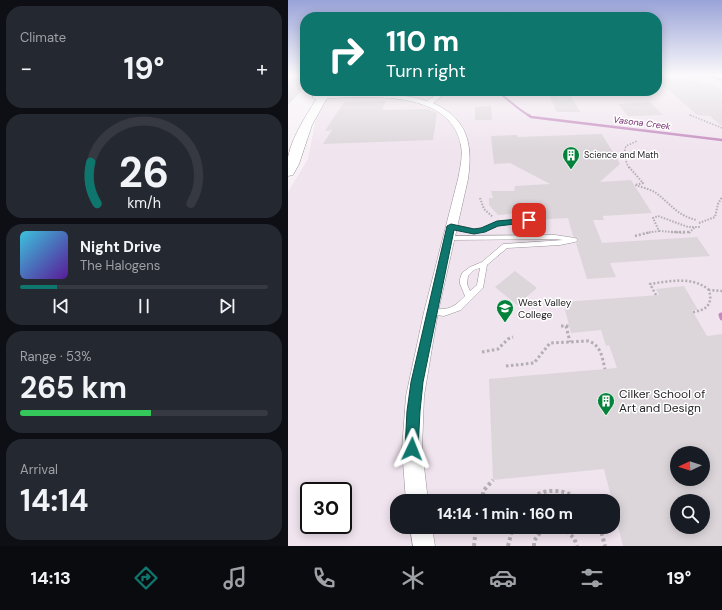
<!DOCTYPE html>
<html lang="en">
<head>
<meta charset="utf-8">
<style>
  body { margin:0; font-family:"DM Sans",sans-serif; background:#242831; color:#f1f3f6; height:100vh; display:flex; flex-direction:column; font-size:15px; white-space:nowrap }
  * { box-sizing:border-box; margin:0 }
  p { font-size:13px; color:#9ea1a6 }
  .icon { flex:none; width:22px; height:22px; fill:none; stroke:currentColor; stroke-width:2; stroke-linecap:round; stroke-linejoin:round }
  .map { position:relative; flex:1; overflow:hidden }
  .details { display:flex; flex-direction:column; gap:6px; padding:6px; background:#0d0f14; width:288px }
  .details>* { flex:none }
  .guide { position:absolute; left:12px; top:12px; width:362px; height:84px; border-radius:16px; box-shadow:0 2px 10px #0003; background:#0f766e; color:#fff; overflow:hidden }
  .needle { width:26px; rotate:266deg }
  .fabs { position:absolute; left:382px; top:446px; display:grid; gap:8px }
  .fabs a { display:grid; place-items:center; width:40px; height:40px; border-radius:50%; background:#171b24; box-shadow:0 2px 10px #0003; font-size:20px }
  .speed { position:absolute; left:12px; top:482px; display:flex; gap:8px; font-size:20px; font-weight:700; text-align:center }
  .speed>* { display:grid; place-content:center; width:52px; height:52px; border-radius:50%; background:#171b24; box-shadow:0 2px 10px #0003; line-height:1 }
  .speed .limit { border:2px solid #111; border-radius:6px; background:#fff; color:#111 }
  .pin { position:absolute; display:grid; place-items:center; width:34px; height:34px; color:#fff; margin:-17px; border-radius:8px; box-shadow:0 2px 6px #0006 }
  .me { position:absolute; width:44px; margin:-22px; rotate:2deg; stroke-linejoin:round; filter:drop-shadow(0 0 3px #0008) }
  .turn { display:flex; align-items:center; gap:14px; height:84px; padding:0 20px; font-size:18px }
  .turn .icon { width:52px; height:52px; stroke-width:2.5 }
  .turn b { display:block; font-size:28px; line-height:34px }
  .big { font-size:30px; font-weight:700; line-height:1.1 }
  .details .tile { flex:1; display:flex; flex-direction:column; justify-content:center; gap:6px; min-width:0; padding:0 14px; border-radius:16px; background:#242831 }
  .details .dial { align-items:center; gap:0 }
  .dial svg { height:104px; overflow:visible; fill:none; stroke:#363941; stroke-width:7; stroke-linecap:round; text-anchor:middle }
  .dial text { fill:#f1f3f6; stroke:none }
  .song { display:flex; align-items:center; gap:12px }
  .cover { width:48px; height:48px; border-radius:6px; background:linear-gradient(135deg,hsl(190 70% 55%),hsl(270 70% 35%)) }
  .played { height:4px; border-radius:2px; background:linear-gradient(90deg,#0f766e 15%,#363941 15%) }
  .keys { display:flex; justify-content:space-around; direction:ltr }
  .heat { display:flex; justify-content:space-between; align-items:center; font-size:22px; direction:ltr }
  .charge { height:6px; border-radius:3px; background:linear-gradient(90deg,#34c759 53%,#363941 0) }
  .trip { position:absolute; left:102px; top:494px; width:230px; height:40px; border-radius:16px; background:#171b24; box-shadow:0 2px 10px #0003; font-weight:700; line-height:40px; text-align:center }
  .menu { display:flex; height:64px; justify-content:space-around; align-items:center; background:#090b0e; color:#9ea1a6 }
  .menu .icon { width:28px; height:28px }
  .menu .selected { color:#0f766e }
  .menu b { font-size:18px; color:#f1f3f6 }
  main { display:flex; flex:1; min-height:0 }
  .map>svg:first-child { display:block }
</style>
</head>
<body>
<main>
<section class="details">
<div class="tile"><p>Climate</p>
<div class="heat"><a>−</a><b class="big">19°</b><a>+</a></div>
</div>
<div class="tile dial"><svg viewBox="0 0 100 80">
<path d="M14 69A42 42 0 1 1 86 69"/>
<path d="M14 69A42 42 0 0 1 9 37" stroke="#0f766e"/>
<text x="50" y="56" font-size="32" font-weight="700">26</text>
<text x="50" y="72" font-size="11">km/h</text>
</svg></div>
<div class="tile">
<div class="song"><i class="cover"></i><div><b>Night Drive</b><p>The Halogens</p></div></div>
<div class="played"></div>
<div class="keys"><svg class="icon" aria-label="previous" viewBox="0 0 24 24"><path d="M18 5L8 12l10 7zM5 5v14"/></svg><svg class="icon" aria-label="pause" viewBox="0 0 24 24"><path d="M8 5v14M16 5v14"/></svg><svg class="icon" aria-label="next" viewBox="0 0 24 24"><path d="M6 5l10 7-10 7zM19 5v14"/></svg></div>
</div>
<div class="tile"><p>Range · 53%</p><b class="big">265 km</b><div class="charge"></div></div>
<div class="tile"><p>Arrival</p><b class="big">14:14</b></div>
</section>
<div class="map">
<svg width="434" height="546" viewBox="0 0 434 546">
  <rect width="100%" height="100%" fill="#f7f1f6"/>
  <path fill="#f0e4ee" fill-rule="evenodd" d="M 369,75 L 434,75 L 434,546 L 0,546 L 0,192 L 20,159 L 28,118 L 43,91 L 369,91 ZM 389,453 L 415,453 L 415,479 L 389,479 ZM 21,491 L 55,491 L 55,525 L 21,525 ZM 109,501 L 325,501 L 325,527 L 109,527 ZM 389,501 L 415,501 L 415,527 L 389,527 Z"/>
  <g fill="none" stroke-linecap="round" stroke-linejoin="round">
    <path stroke="#c48abf" stroke-width="2" d="M 417,75 L 434,80
      M 209,91 C 220,99 230,110 242,116"/>
    <path stroke="#c48abf" stroke-width="2.5" d="M 240,115 L 243,117 L 434,140"/>
    <path stroke="#c48abf" stroke-width="5" d="M 433,315 L 434,318"/>
  </g>
  <path fill="#dcd6db" fill-rule="evenodd" d="M 0,75 L 17,75 L 17,87 L 0,105 Z
    M 369,78 L 397,78 L 401,81 L 411,81 L 415,84 L 423,84 L 434,89 L 434,126 L 422,116 L 409,115 L 369,80 Z
    M 259,91 L 280,91 L 292,112 L 269,112 Z
    M 98,101 L 94,110 L 140,109 L 149,113 L 145,140 L 35,144 L 44,130 L 37,131 L 56,102 Z
    M 362,102 L 375,115 L 340,116 L 330,104 Z
    M 203,106 L 204,120 L 187,120 L 187,107 Z
    M 314,134 L 332,164 L 312,182 L 343,180 L 364,213 L 315,216 L 316,220 L 305,220 L 314,243 L 409,237 L 422,256 L 322,263 L 328,277 L 299,279 L 288,243 L 291,240 L 285,236 L 280,218 L 244,220 L 242,217 L 232,218 L 232,213 L 210,215 L 201,205 L 201,198 L 205,198 L 203,191 L 226,191 L 227,186 L 262,184 L 222,163 L 206,164 L 203,136 L 229,135 L 230,137 Z
    M 227,271 L 249,288 L 229,305 L 207,287 Z
    M 396,286 L 410,310 L 404,310 L 419,336 L 434,334 L 434,546 L 335,546 L 325,507 L 325,501 L 324,501 L 316,469 L 205,480 L 201,379 L 329,368 L 321,345 L 318,346 L 313,330 L 283,333 L 275,302 L 371,295 L 368,289 ZM 389,453 L 415,453 L 415,479 L 389,479 ZM 389,501 L 415,501 L 415,527 L 389,527 Z"/>
  <g fill="none" stroke-linecap="round" stroke-linejoin="round">
    <g stroke="#979297" stroke-width="1">
      <path id="lane" d="M 241,218 L 243,219 L 243,221 L 210,226 L 197,231 L 186,233 L 163,228 L 160,226 L 163,224 L 186,229 L 194,228 L 209,222 Z
        M 267,235 L 287,238 L 290,240 L 287,242 L 272,245 L 219,248 L 199,265 L 195,288 L 173,310 L 156,316 L 140,314 L 139,312 L 140,310 C 145,308 149,310 154,309 C 164,309 170,303 177,296 L 172,284 L 172,279 L 174,273 L 182,267 L 194,262 L 215,244 L 275,240 L 267,239 L 160,240 L 158,240 L 157,238 L 158,236 ZM 192,268 L 189,285 L 182,291 L 179,284 L 180,276 L 186,270 Z"/>
    </g>
    <g stroke="#979297" stroke-width="1">
      <path id="street" d="M 153,91 L 160,91 L 145,103 C 180,119 185,144 180,179 L 150,312 L 136,396 L 134,449 L 140,501 L 118,501 L 114,449 L 118,396 L 136,312 L 170,179 C 172,168 175,157 173,146 C 163,86 71,97 27,99 L 24,97 L 27,95 C 64,93 103,90 139,101 Z
        M 122,527 L 144,527 L 147,546 L 125,546 Z"/>
    </g>
    <g stroke="#979297" stroke-width="1">
      <path id="secondary" d="M 33,91 L 43,91 L 24,125 L 11,164 L 5,175 L 0,176 C 0,170 0,163 0,157 C 5,133 21,112 33,91 Z"/>
    </g>
    <path stroke="#b2aeb2" stroke-width="1" stroke-dasharray="1 1" stroke-linecap="butt" d="M 401,115 L 404,116"/>
    <path stroke="#b2aeb2" stroke-width="1.5" stroke-dasharray="1.5 1.5" stroke-linecap="butt" d="M 402,115 L 434,128
      M 341,168 C 337,160 335,154 338,146 L 349,141"/>
    <path stroke="#b2aeb2" stroke-width="2" stroke-dasharray="1.5 1.5" stroke-linecap="butt" d="M 341,167 L 355,183 L 347,185 C 353,187 362,189 368,193 C 382,203 389,216 409,220
      M 192,198 L 196,209 L 205,217
      M 411,223 L 427,217 L 430,204 L 434,197
      M 371,231 L 398,233
      M 358,233 L 371,231 L 365,218 L 370,216 L 400,227 L 413,227
      M 401,233 L 407,227"/>
    <path stroke="#b2aeb2" stroke-width="2.5" stroke-dasharray="2 2" stroke-linecap="butt" d="M 383,232 L 402,232
      M 347,236 L 363,232
      M 368,295 L 362,284 C 382,281 405,276 421,290
      M 405,312 C 419,310 425,304 421,290 L 434,291"/>
    <path stroke="#b2aeb2" stroke-width="3" stroke-dasharray="2.5 2.5" stroke-linecap="butt" d="M 273,326 L 281,326
      M 278,326 L 282,342
      M 194,352 L 210,349 L 220,339 L 225,337
      M 218,366 L 246,363 L 262,343 L 300,341 C 313,345 314,357 317,369"/>
    <path stroke="#b2aeb2" stroke-width="4" stroke-dasharray="3 3" stroke-linecap="butt" d="M 193,501 L 196,490 L 205,480
      M 240,501 C 254,487 278,488 293,501
      M 274,527 L 286,538 L 289,546
      M 312,527 L 317,546
      M 186,546 L 188,527
      M 220,546 L 225,527
      M 246,546 L 246,541 L 256,527"/>
    <use href="#lane" fill="#fff" fill-rule="evenodd"/>
    <use href="#street" fill="#fff" fill-rule="evenodd"/>
    <use href="#secondary" fill="#fff" fill-rule="evenodd"/>
  </g>
  <linearGradient id="sky" x2="0" y2="1"><stop stop-color="#99a3d8"/><stop offset="0.5" stop-color="#fbf9fb"/><stop offset="1" stop-color="#fbf9fb" stop-opacity="0"/></linearGradient>
  <rect width="434" height="151" fill="url(#sky)"/>
  <path fill="#0f766e" stroke="#0a4d48" d="M 241,218 L 245,220 L 244,222 L 210,226 L 197,232 L 186,234 L 166,230 L 135,382 L 132,411 L 130,449 L 129,454 L 124,456 L 119,454 L 117,449 L 119,411 L 123,382 L 159,226 L 163,224 L 186,229 L 193,228 L 209,221 Z"/>
  <defs>
    <g id="building-pin" transform="scale(0.9)"><path d="M0 17L-7.5 6A9.5 9.5 0 1 1 7.5 6Z" fill="#04813a" stroke="#fff"/><path d="M-4-6H4V6H1V3H-1V6H-4ZM-2.5-4.3h1.7v1.8h-1.7ZM.8-4.3h1.7v1.8H.8ZM-2.5-1h1.7V.8h-1.7ZM.8-1h1.7V.8H.8Z" fill="#fff"/></g>
    <g id="university-pin" transform="scale(0.9)"><path d="M0 17L-7.5 6A9.5 9.5 0 1 1 7.5 6Z" fill="#04813a" stroke="#fff"/><path d="M0-5L7-2L0 1L-7-2ZM-4 1L0 2.5L4 1V4Q0 6-4 4Z" fill="#fff"/></g>
  </defs>
  <g fill-rule="evenodd">
    <use href="#building-pin" x="283" y="155"/>
    <use href="#university-pin" x="217" y="308"/>
    <use href="#building-pin" x="318" y="401"/>
  </g>
  <g text-anchor="middle" dominant-baseline="central" stroke-width="3" stroke-linejoin="round" paint-order="stroke">
    <g font-size="9" font-style="italic" fill="#722c6e" stroke="#fff">
      <text transform="translate(354 123) rotate(7)">Vasona Creek</text>
    </g>
    <g font-size="9" fill="#262426" stroke="#fff" text-anchor="start">
      <text x="296" y="155">Science and Math</text>
    </g>
    <g font-size="10" fill="#262426" stroke="#fff" text-anchor="start">
      <text x="230" y="302">West Valley<tspan x="230" dy="12">College</tspan></text>
    </g>
    <g font-size="12" fill="#262426" stroke="#fff" text-anchor="start">
      <text x="331" y="394">Cilker School of<tspan x="331" dy="14">Art and Design</tspan></text>
    </g>
  </g>
</svg>
<div class="fabs">
<a><svg class="needle" viewBox="-14 -14 28 28"><path d="M0-13l5 13h-10z" fill="#e53935"/><path d="M0 13l5-13h-10z" fill="#9ea1a6"/></svg></a>
<a><svg class="icon" aria-label="search" viewBox="0 0 24 24"><circle cx="10" cy="10" r="6"/><path d="M15 15l6 6"/></svg></a>
</div>
<div class="speed"><div class="limit">30</div></div>
<div class="pin" style="left:241px;top:220px;background:#d93025"><svg class="icon" aria-label="arrive" viewBox="0 0 24 24"><path d="M6 21V4h12l-3 4 3 4H6"/></svg></div>
<svg class="me" style="left:124px;top:449px" viewBox="-20 -20 40 40"><path d="M0-17L14 15 0 8-14 15z" fill="#0f766e" stroke="#fff" stroke-width="4"/></svg>
<div class="trip">14:14 · 1 min · 160 m</div>
<div class="guide">
<div class="turn"><svg class="icon" aria-label="right" viewBox="0 0 24 24"><path d="M7 20v-9h11M14 6l5 5-5 5"/></svg><div><b>110 m</b>Turn right</div></div>
</div>
</div>
</main>
<nav class="menu">
<b>14:13</b>
<svg class="icon selected" aria-label="directions" viewBox="0 0 24 24"><path d="M12 3l9 9-9 9-9-9zM9 14v-3h6M13 9l2 2-2 2"/></svg>
<svg class="icon" aria-label="music" viewBox="0 0 24 24"><path d="M9 18V5l10-2v13"/><circle cx="6" cy="18" r="3"/><circle cx="16" cy="16" r="3"/></svg>
<svg class="icon" aria-label="phone" viewBox="0 0 24 24"><path d="M5 4h4l2 5-3 2q2 4 5 5l2-3 5 2v4C11 20 4 13 5 4z"/></svg>
<svg class="icon" aria-label="climate" viewBox="0 0 24 24"><path d="M12 3v18M4 7l16 10M4 17L20 7"/></svg>
<svg class="icon" aria-label="car" viewBox="0 0 24 24"><path d="M5 17H2v-5l4-1 3-4h7l3 4 3 1v5h-3M9 17h6M6 11h13"/><circle cx="7" cy="17" r="2"/><circle cx="17" cy="17" r="2"/></svg>
<svg class="icon" aria-label="filters" viewBox="0 0 24 24"><path d="M4 7h16M4 17h16"/><circle cx="9" cy="7" r="2"/><circle cx="15" cy="17" r="2"/></svg>
<b>19°</b>
</nav>
</body>
</html>
